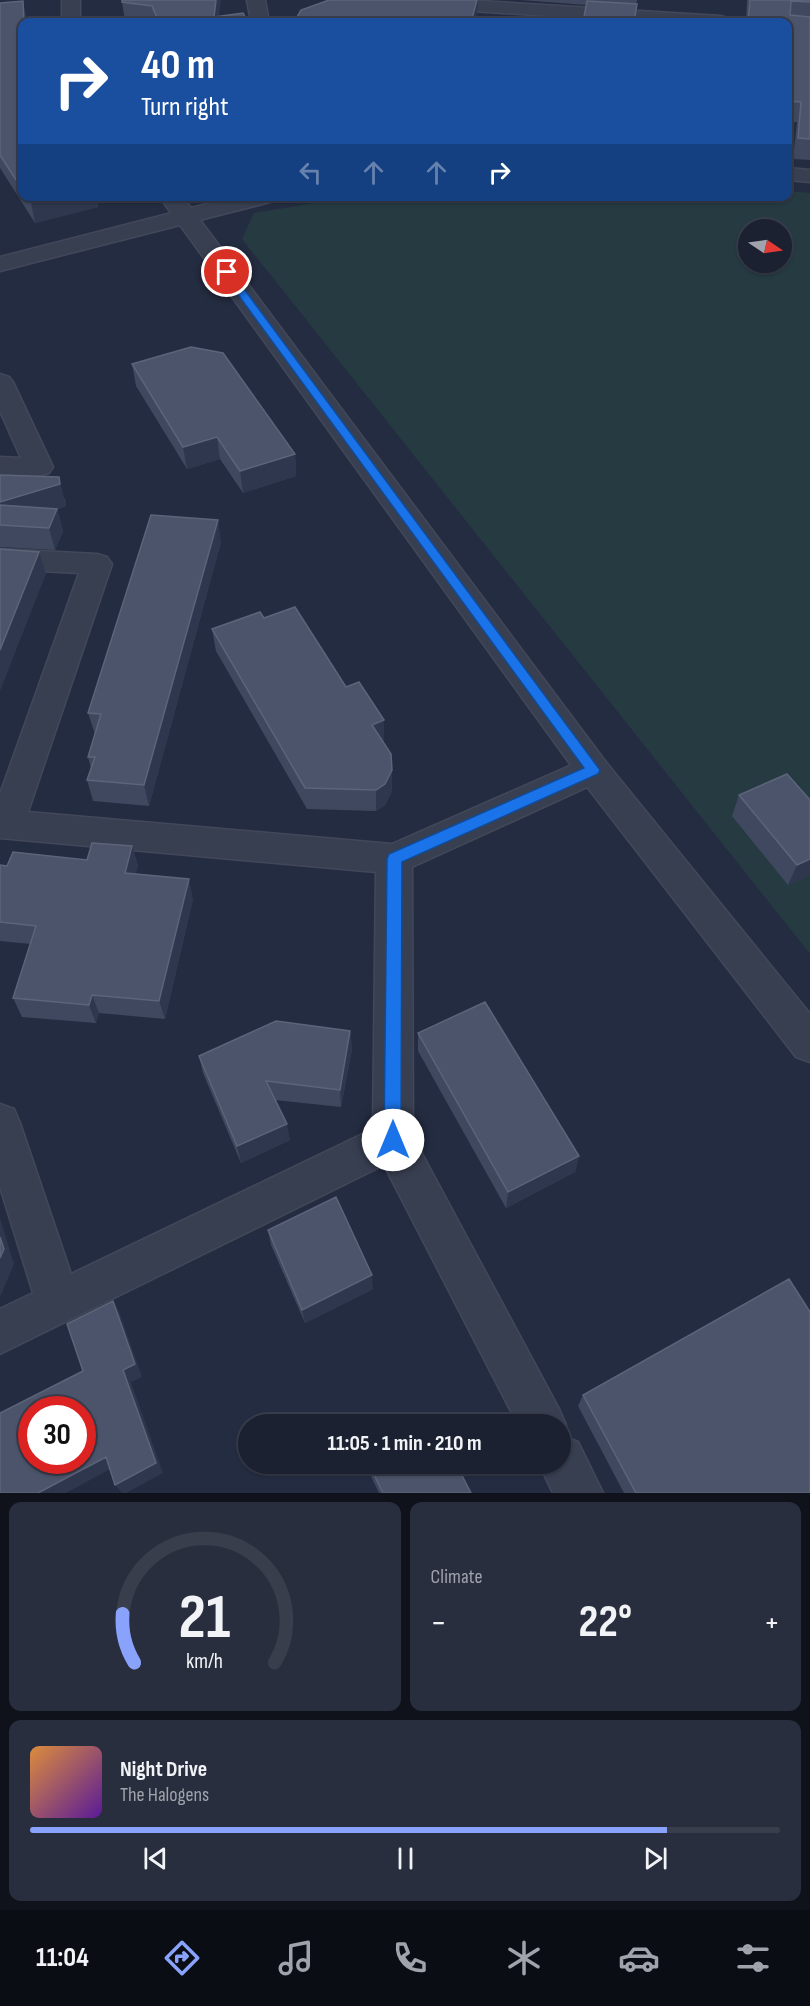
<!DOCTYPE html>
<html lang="en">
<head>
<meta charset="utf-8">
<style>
  body { margin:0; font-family:"Sofia Sans Condensed",sans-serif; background:#282e3d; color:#f1f3f6; height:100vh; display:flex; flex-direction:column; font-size:22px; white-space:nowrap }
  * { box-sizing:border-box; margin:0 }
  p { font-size:20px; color:#a0a3ab }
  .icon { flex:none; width:33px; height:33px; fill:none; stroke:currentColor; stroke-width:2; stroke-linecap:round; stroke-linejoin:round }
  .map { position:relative; height:1493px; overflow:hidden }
  .side { display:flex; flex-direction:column; gap:9px; padding:9px; background:#0f121b; flex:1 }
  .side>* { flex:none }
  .banner { position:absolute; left:18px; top:18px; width:774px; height:183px; border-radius:12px; box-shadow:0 2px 4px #0004,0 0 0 2px #393e4d; background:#1a4fa0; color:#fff; overflow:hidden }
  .needle { width:39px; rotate:103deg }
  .buttons { position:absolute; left:738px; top:219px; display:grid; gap:12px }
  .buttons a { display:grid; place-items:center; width:54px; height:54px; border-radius:50%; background:#1b2131; box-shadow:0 2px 4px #0004,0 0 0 2px #393e4d; font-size:30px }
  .speed { position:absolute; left:18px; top:1396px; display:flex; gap:12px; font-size:30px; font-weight:700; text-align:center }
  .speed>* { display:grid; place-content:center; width:78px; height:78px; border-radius:50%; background:#1b2131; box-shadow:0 2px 4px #0004,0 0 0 2px #393e4d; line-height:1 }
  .speed .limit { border:9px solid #d22; background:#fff; color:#111 }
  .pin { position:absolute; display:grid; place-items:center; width:51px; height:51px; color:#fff; margin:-26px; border:3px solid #fff; border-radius:50%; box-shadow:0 2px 6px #0007 }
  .me { position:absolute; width:66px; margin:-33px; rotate:0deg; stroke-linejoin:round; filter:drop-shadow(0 0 4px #0008) }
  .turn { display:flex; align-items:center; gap:21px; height:126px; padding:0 24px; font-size:27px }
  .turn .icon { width:78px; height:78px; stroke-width:2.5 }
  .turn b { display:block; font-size:42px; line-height:51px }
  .lanes { display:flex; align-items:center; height:57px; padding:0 24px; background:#0003; justify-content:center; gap:30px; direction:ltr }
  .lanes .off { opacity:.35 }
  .big { font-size:45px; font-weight:700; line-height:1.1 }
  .side .tile { flex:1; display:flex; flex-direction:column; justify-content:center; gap:9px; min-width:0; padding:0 21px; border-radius:12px; background:#282e3d }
  .side .dial { align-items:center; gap:0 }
  .dial svg { height:156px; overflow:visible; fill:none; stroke:#393e4d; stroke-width:7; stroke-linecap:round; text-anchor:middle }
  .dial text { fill:#f1f3f6; stroke:none }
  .song { display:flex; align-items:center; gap:18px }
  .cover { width:72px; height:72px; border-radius:9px; background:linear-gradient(135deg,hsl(30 70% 55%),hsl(270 70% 35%)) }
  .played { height:6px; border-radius:3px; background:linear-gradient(90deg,#89a3fc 85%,#393e4d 85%) }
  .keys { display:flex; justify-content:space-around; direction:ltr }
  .heat { display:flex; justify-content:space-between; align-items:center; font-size:33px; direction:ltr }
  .side .tiles { flex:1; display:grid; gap:9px; grid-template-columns:1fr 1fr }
  .tile:last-child { grid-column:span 2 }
  .trip { position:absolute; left:238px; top:1414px; width:333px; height:60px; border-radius:30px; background:#1b2131; box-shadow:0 2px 4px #0004,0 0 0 2px #393e4d; font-weight:700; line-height:60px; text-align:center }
  .tab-bar { display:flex; height:96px; justify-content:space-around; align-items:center; background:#0b0d14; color:#a0a3ab }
  .tab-bar .icon { width:42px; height:42px }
  .tab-bar .active { color:#89a3fc }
  .tab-bar b { font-size:27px; color:#f1f3f6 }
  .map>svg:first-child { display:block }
</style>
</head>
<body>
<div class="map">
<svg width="810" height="1493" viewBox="0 0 810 1493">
  <rect width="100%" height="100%" fill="#242c41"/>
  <path fill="#263a42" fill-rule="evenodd" d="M 788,191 L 810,193 L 810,954 L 242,239 L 254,213 L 351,197 L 788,196 ZM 748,230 L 782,230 L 782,262 L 748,262 Z"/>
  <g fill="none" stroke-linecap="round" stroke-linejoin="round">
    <g stroke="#42485a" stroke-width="3">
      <path id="minor" d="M 247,0 L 265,0 L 269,22 L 251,22 Z
        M 371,0 L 464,0 L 721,16 L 728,18 L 730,22 L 643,22 L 380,5 L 374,4 Z
        M 788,168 L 810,170 L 810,182 L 788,180 Z
        M 238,196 L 277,196 L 274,201 L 0,271 L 0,257 Z
        M 0,374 L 9,377 L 13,382 L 53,467 L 49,473 L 39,476 L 0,475 L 0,457 L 21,458 L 0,411 Z
        M 0,549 L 97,554 L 107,557 L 112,564 L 28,812 L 392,844 L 581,761 L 593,757 L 605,761 L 610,770 L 605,779 L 412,867 L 413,1137 L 559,1409 L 566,1425 L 562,1436 L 578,1442 L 603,1493 L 553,1493 L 539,1464 L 561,1464 L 561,1425 L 518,1425 L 384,1165 L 0,1354 L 0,1309 L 33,1293 L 0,1187 L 0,1104 L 14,1109 L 20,1123 L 71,1274 L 373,1129 L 376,872 L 0,838 L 0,794 L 79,573 L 0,569 Z"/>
    </g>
    <g stroke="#42485a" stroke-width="3">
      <path id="tertiary" d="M 62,0 L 80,0 L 80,22 L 62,22 Z
        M 159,196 L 182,196 L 605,761 L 810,1014 L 810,1062 L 796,1057 L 581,779 Z"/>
    </g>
    <use href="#minor" fill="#383f51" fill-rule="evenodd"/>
    <use href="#tertiary" fill="#383f51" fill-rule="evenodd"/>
  </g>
  <path fill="#3f485f" d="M 520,0 L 637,0 L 634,22 L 587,5 Z
    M 747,0 L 810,0 L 810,160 L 793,159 L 797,122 L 788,122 L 788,22 L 746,22 Z
    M 23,1 L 27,22 L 22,22 L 22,196 L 96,196 L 98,207 L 35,223 L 0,168 L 0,3 Z
    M 122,2 L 219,17 L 248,22 L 133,22 L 125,21 Z
    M 132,364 L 295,454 L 296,476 L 243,493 L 220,459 L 187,469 L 136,386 Z
    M 0,475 L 65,499 L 66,506 L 57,509 L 63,531 L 55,550 L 0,547 Z
    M 221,542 L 149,806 L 93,801 L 87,780 L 91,768 L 88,757 L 95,734 L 88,713 Z
    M 264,618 L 346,687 L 384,741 L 383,742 L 392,770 L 392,791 L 385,805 L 376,811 L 307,809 L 216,651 L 212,629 Z
    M 739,795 L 810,800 L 810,875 L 788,885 L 732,816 Z
    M 132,846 L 138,866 L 135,874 L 193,899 L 165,1019 L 99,1013 L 96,1023 L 22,1017 L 13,998 L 31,944 L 0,941 L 0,865 L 7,866 L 87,860 Z
    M 350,1031 L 352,1049 L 341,1107 L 275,1100 L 290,1140 L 241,1163 L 203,1073 L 199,1056 Z
    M 418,1033 L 579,1156 L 575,1172 L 506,1208 L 418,1051 Z
    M 268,1230 L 373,1289 L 305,1323 L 271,1245 Z
    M 583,1395 L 810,1493 L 624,1493 L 578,1406 Z
    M 367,1464 L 456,1464 L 471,1493 L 379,1493 L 367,1468 Z"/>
  <path fill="#2f374e" d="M 216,0 L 221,0 L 218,22 L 214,17 Z
    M 477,0 L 478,0 L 477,14 L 475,22 L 471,22 Z
    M 23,1 L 27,20 L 27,22 L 24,22 Z
    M 51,196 L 96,196 L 98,207 L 35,223 L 31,202 Z
    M 217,437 L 220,459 L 187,469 L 183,447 Z
    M 295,454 L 296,476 L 243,493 L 240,471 Z
    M 59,477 L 66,506 L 2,525 L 0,525 L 0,502 Z
    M 57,509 L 63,531 L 55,550 L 49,528 Z
    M 218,520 L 221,542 L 149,806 L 144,785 Z
    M 39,552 L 46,574 L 0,691 L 0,650 Z
    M 384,720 L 384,741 L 373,746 L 372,725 Z
    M 392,770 L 392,791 L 385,805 L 376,811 L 376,790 Z
    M 132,846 L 138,866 L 130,893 L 125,873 Z
    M 810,859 L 810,875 L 788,885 L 797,865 Z
    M 189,879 L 193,899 L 165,1019 L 159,1001 Z
    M 92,995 L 99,1013 L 96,1023 L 89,1005 Z
    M 350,1031 L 352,1049 L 341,1107 L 340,1090 Z
    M 287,1124 L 290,1140 L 241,1163 L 237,1146 Z
    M 579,1156 L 575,1172 L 506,1208 L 508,1192 Z
    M 0,1218 L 14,1264 L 1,1295 L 0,1295 Z
    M 372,1275 L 373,1289 L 305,1323 L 302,1310 Z
    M 113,1301 L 120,1314 L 142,1377 L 131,1382 L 163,1473 L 126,1493 L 122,1493 L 115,1485 Z
    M 106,1457 L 114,1467 L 66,1493 L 38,1493 Z"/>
  <path fill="#4c546b" stroke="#5c647a" stroke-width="1.5" fill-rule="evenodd" d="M 122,0 L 216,0 L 214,17 L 243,13 L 248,22 L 159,22 L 152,6 L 122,2 Z
    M 329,0 L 477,0 L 471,22 L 294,22 L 301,10 Z
    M 750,0 L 810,0 L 810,2 L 791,1 L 790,15 L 810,17 L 810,139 L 798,138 L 801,102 L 788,101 L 788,22 L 748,22 Z
    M 23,1 L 24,22 L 22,22 L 22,189 L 0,155 L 0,3 Z
    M 587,1 L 637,4 L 634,22 L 583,22 Z
    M 27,196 L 51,196 L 31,202 Z
    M 191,347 L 223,353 L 295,454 L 240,471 L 217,437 L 183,447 L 132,364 Z
    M 0,475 L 59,477 L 60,484 L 0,502 Z
    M 0,505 L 57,509 L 49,528 L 0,525 Z
    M 151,515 L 218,520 L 144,785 L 87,780 L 95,757 L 88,757 L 101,714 L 88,713 Z
    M 0,549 L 39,552 L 0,650 Z
    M 295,607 L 346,687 L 359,682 L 384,720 L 372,725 L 391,754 L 392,770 L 385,784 L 376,790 L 305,788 L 212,629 L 260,612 L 264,618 Z
    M 787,774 L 810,800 L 810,859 L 797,865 L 739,795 Z
    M 92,843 L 132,846 L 125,873 L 189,879 L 159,1001 L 92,995 L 89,1005 L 13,998 L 36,926 L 0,922 L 0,865 L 7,866 L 13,852 L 87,860 Z
    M 485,1002 L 579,1156 L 508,1192 L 418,1033 Z
    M 276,1021 L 350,1031 L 340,1090 L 266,1081 L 287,1124 L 237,1146 L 199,1056 Z
    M 336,1197 L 372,1275 L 302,1310 L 268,1230 Z
    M 0,1237 L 4,1249 L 0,1258 Z
    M 789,1279 L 810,1312 L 810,1493 L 636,1493 L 583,1395 Z
    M 113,1301 L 135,1364 L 123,1370 L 156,1463 L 115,1485 L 106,1457 L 38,1493 L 0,1493 L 0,1413 L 83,1371 L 67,1324 ZM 32,1410 L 82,1410 L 82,1461 L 32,1461 Z
    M 433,1418 L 437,1425 L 422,1425 Z
    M 369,1464 L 456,1464 L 471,1493 L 383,1493 Z"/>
  <path fill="#1a73e8" stroke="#114b97" stroke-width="1.5" d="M 223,270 L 230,270 L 600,770 L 598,774 L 402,862 L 401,1140 L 399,1145 L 393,1148 L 387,1145 L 384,1140 L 387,859 L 389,854 L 584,768 L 223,274 Z"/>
</svg>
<div class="buttons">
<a><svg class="needle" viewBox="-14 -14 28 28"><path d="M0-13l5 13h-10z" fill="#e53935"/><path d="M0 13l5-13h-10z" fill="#a0a3ab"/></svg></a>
</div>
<div class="speed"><div class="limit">30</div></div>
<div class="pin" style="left:227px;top:272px;background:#d93025"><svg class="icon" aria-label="arrive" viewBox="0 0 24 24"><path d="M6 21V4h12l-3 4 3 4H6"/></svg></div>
<svg class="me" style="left:393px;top:1140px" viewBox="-20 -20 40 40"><circle r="19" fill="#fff"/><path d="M0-13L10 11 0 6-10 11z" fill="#1a73e8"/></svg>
<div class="trip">11:05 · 1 min · 210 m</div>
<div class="banner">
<div class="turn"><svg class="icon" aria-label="right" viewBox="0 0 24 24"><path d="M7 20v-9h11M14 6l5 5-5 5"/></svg><div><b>40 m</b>Turn right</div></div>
<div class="lanes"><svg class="icon off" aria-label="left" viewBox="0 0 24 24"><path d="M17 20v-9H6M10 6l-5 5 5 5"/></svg><svg class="icon off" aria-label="ahead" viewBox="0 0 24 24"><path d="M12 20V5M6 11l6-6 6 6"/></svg><svg class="icon off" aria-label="ahead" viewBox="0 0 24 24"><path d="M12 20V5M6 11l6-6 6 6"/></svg><svg class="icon" aria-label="right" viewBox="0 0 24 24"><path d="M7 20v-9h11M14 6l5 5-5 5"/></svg></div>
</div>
</div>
<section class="side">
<div class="tiles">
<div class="tile dial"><svg viewBox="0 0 100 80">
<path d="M14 69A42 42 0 1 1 86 69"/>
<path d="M14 69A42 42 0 0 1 8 44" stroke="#89a3fc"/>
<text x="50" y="56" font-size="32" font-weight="700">21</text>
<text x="50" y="72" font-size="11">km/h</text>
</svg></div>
<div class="tile"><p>Climate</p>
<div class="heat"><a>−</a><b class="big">22°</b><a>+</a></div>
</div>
<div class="tile">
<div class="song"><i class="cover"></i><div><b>Night Drive</b><p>The Halogens</p></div></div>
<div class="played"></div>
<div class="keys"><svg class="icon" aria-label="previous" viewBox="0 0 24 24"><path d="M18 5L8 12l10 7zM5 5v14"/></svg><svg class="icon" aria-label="pause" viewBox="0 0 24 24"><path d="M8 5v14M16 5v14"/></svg><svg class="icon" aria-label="next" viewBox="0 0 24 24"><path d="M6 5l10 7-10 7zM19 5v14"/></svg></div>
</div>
</div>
</section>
<nav class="tab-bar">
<b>11:04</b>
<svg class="icon active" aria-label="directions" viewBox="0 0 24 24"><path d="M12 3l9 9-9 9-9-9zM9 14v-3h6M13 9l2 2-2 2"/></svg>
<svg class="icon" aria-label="music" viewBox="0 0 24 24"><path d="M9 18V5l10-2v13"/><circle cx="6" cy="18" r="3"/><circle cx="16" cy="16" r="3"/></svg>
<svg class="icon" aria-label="phone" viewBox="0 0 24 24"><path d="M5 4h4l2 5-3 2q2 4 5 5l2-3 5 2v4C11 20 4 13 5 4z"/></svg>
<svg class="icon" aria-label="climate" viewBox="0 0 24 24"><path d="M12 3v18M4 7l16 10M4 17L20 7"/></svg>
<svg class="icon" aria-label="car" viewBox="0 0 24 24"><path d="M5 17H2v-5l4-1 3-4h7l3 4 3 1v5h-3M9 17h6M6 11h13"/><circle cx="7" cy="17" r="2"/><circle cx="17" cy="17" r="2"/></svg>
<svg class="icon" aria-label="filters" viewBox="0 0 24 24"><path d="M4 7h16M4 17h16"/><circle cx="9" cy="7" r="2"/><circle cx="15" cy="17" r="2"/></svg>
</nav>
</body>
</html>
